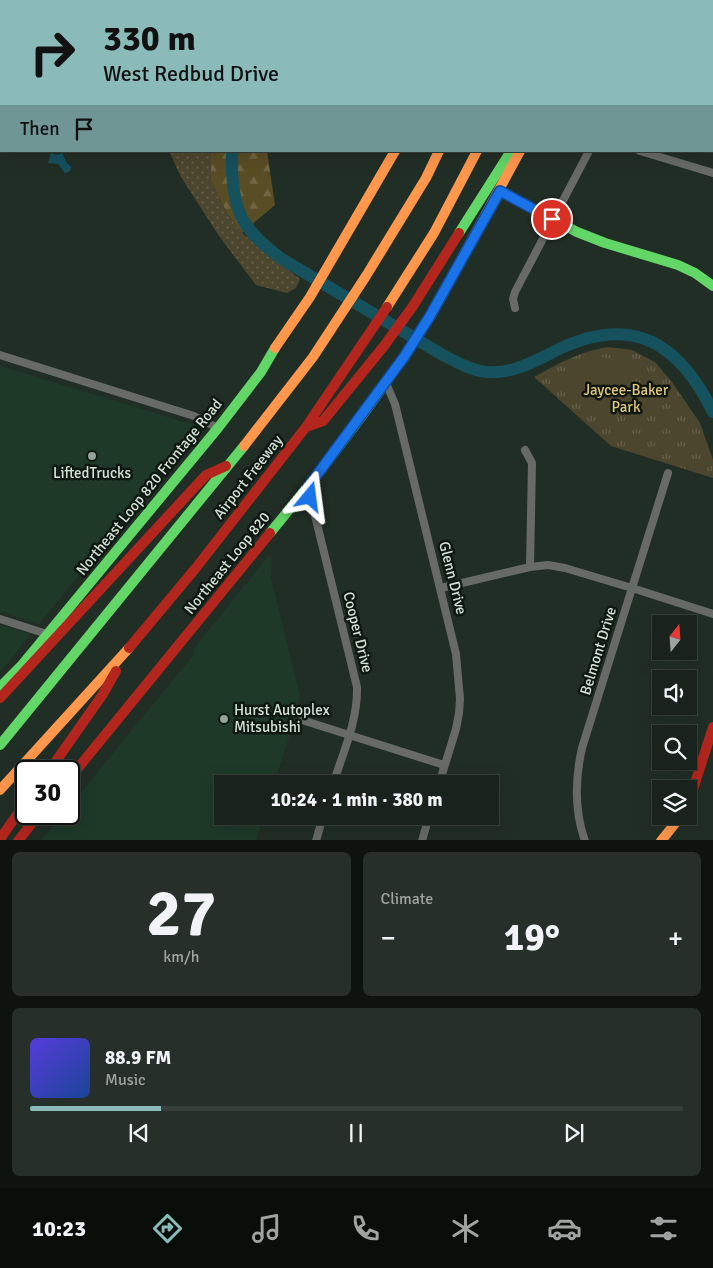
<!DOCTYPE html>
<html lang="en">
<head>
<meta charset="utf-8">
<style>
  body { margin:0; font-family:Signika,sans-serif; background:#262f29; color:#f1f3f6; height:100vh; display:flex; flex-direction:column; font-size:19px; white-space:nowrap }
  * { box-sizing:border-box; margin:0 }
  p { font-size:16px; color:#9fa4a3 }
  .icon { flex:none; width:28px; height:28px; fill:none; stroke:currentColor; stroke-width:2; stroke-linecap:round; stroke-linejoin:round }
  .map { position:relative; height:840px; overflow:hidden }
  .side { display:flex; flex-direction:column; gap:12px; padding:12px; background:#0e130f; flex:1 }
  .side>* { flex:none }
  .top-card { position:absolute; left:0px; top:0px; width:714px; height:152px; box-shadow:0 5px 20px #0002,0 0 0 1px #373f3b; background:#8bbbb9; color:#111; overflow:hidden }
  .needle { width:32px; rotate:17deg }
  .controls { position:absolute; left:652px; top:615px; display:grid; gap:10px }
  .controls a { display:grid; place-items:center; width:45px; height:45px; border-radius:0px; background:#19221c; box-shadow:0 5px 20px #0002,0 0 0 1px #373f3b; font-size:25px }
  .speed { position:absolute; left:15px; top:760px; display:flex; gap:10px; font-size:25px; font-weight:700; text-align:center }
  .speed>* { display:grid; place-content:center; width:65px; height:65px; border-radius:50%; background:#19221c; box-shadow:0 5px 20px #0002,0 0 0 1px #373f3b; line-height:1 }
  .speed .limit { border:2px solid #111; border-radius:8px; background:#fff; color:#111 }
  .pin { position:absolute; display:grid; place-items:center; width:42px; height:42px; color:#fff; margin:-21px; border:2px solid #fff; border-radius:50%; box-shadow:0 1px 5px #0007 }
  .me { position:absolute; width:55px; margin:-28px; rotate:16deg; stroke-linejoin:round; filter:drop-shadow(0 0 4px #0008) }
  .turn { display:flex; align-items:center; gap:18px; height:105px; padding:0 20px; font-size:22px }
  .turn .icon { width:65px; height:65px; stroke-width:2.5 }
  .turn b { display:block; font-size:35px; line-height:42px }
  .then { display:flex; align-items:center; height:48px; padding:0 20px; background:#0003; gap:10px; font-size:19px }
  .big { font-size:38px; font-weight:700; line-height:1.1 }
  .side .widget { flex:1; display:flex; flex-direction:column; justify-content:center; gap:8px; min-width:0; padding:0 18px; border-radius:8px; background:#262f29 }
  .side .dial { align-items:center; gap:0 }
  .dial b { font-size:65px; line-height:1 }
  .song { display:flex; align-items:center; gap:15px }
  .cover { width:60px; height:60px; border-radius:8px; background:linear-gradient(135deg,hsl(250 70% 55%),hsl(220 70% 35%)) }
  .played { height:5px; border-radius:2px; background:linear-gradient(90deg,#8bbbb9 20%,#373f3b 20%) }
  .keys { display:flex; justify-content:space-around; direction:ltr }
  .heat { display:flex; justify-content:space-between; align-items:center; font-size:28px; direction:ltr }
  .side .tiles { flex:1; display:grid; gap:12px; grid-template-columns:1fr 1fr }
  .widget:last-child { grid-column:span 2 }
  .trip { position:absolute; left:214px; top:775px; width:285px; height:50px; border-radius:0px; background:#19221c; box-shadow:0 5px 20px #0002,0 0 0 1px #373f3b; font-weight:700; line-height:50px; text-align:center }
  .tabs { display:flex; height:80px; justify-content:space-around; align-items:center; background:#0a0e0b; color:#9fa4a3 }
  .tabs .icon { width:35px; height:35px }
  .tabs .current { color:#8bbbb9 }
  .tabs b { font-size:22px; color:#f1f3f6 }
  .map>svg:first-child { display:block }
</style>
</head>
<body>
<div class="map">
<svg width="713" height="841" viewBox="0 0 713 841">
  <defs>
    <pattern id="grass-dots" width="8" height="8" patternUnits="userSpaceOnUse" patternTransform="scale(1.25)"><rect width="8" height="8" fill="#4d462e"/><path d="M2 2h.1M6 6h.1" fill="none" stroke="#66604c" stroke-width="1.8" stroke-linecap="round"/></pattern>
    <pattern id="forest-firs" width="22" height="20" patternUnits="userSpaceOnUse" patternTransform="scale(1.25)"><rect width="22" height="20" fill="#594d25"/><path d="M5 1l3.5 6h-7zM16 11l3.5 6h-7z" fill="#706644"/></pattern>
    <pattern id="park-tufts" width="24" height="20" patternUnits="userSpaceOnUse" patternTransform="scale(1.25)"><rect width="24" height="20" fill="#4d462e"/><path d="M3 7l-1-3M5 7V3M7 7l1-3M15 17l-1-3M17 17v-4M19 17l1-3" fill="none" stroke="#66604c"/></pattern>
  </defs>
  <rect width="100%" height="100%" fill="#212e25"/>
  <path fill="#1e3928" d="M 0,366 L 201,427 L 39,624 L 0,611 Z
    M 269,555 L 272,558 L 271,577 L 300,697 L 293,725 L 274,784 L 222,784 L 222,816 L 264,816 L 256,840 L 41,840 L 63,814 L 69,814 L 69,807 L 195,653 L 193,650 Z
    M 0,625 L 31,634 L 0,672 Z"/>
  <path fill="url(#grass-dots)" d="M 169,151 L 211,151 L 211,181 L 227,213 L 242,233 L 300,279 L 296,288 L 287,293 L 256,285 L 219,236 L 181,177 Z"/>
  <path fill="url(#forest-firs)" d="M 211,151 L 267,151 L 275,205 L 242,233 L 227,213 L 211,181 Z"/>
  <path fill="url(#park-tufts)" d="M 608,347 L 632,350 L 655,362 L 672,382 L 700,423 L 713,460 L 713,478 L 611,446 L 534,377 C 557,364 581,351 608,347 Z"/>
  <path fill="#4d462e" d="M 599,357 L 616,359 L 632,367 L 606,419 L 553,384 C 567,370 581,363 599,357 Z"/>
  <path fill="#16515e" d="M 51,153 L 57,155 L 62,153 L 67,163 L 71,167 L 70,171 L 65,173 L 58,164 L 48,163 Z"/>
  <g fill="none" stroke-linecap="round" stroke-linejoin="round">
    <path stroke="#16515e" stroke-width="12" d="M 272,1 L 273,0
      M 232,151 C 231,172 233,202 243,220 C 252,236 267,248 282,259 L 441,354 C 456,362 470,370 487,372 C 514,374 537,360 559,349 C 633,314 679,343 713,412"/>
    <path stroke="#676a66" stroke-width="8" d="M 640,151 L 713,173
      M 515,308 L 513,299 L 515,292 L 589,151
      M 0,355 L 194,416 L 218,428
      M 385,381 L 395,404 L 456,654 L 460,699 L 459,713 L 456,729 L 439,784
      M 525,450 L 532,463 L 530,567
      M 308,487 L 357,687 C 358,720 343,753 333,784
      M 441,588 L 530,567 L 548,565 L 565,568 L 632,588 L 713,614
      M 0,619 L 47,634
      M 302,720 L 444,765
      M 316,841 L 323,816
      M 422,841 L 429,816
      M 585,841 C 574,810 575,779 582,748 L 668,473"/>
    <path stroke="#63d668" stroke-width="10" d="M 500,191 L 577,232 L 605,243 L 678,265 L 695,273 L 713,286
      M 459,233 L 511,151
      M 270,533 C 323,469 374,403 419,334
      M 0,687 L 22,665 L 218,428 L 261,372 L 275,348
      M 0,745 L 244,446"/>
    <path stroke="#ff974d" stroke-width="10" d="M 468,0 L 468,1
      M 511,1 L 512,0
      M 387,307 L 434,233 L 477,151
      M 419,334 L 430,317 L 520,151
      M 275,348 L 310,297 L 395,151
      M 244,446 L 313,357 L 366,276 L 426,178 L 439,151
      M 0,790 L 129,648
      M 661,841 L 681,816"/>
    <path stroke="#b3261e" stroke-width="10" d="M 587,0 L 587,1
      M 544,1 L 545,0
      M 306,427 L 323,421 L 384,346 L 413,306 L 459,233
      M 129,648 L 195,569 L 306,427 L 387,307
      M 0,698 L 206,475 L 226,466
      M 49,771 L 103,694 L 116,671
      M 69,779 L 270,533
      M 689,802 L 713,727
      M 0,839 L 26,802
      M 18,841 L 39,814"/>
  </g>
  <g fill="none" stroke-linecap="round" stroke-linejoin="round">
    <g stroke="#114b97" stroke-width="12">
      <path id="route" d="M 310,497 L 308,487 L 404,357 L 430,316 L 500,191 L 552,219"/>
    </g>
    <use href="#route" stroke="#1a73e8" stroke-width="9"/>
  </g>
  <g fill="#95a299" stroke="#0e1811" stroke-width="2">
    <circle cx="92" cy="456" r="5"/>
    <circle cx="224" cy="719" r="5"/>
  </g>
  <g text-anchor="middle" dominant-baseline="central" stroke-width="5" stroke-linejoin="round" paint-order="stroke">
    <g font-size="15" fill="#e1c77f" stroke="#0e1811">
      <text x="626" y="390">Jaycee-Baker<tspan x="626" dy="17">Park</tspan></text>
    </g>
    <g font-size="15" fill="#d3e1d7" stroke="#0e1811">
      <text x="92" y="473">LiftedTrucks</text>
      <text x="234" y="710" text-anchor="start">Hurst Autoplex<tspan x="234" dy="17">Mitsubishi</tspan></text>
    </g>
    <g font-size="15" fill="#d3e1d7" stroke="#0e1811">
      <text transform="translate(248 477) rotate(-52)">Airport Freeway</text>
      <text transform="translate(149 487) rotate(-51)">Northeast Loop 820 Frontage Road</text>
      <text transform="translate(227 563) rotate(-51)">Northeast Loop 820</text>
      <text transform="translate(453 578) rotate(76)">Glenn Drive</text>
      <text transform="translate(358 632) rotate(76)">Cooper Drive</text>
      <text transform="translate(598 651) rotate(-73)">Belmont Drive</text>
    </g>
  </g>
</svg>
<div class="controls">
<a><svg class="needle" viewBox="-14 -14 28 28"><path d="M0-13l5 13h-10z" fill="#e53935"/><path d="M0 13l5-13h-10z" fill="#9fa4a3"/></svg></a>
<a><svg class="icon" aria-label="sound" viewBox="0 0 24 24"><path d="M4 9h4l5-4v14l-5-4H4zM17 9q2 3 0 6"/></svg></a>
<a><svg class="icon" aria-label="search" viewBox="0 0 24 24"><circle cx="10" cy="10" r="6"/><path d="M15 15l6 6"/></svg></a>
<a><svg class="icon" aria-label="layers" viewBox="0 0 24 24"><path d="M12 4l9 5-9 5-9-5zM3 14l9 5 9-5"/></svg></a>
</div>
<div class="speed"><div class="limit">30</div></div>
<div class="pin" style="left:552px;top:219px;background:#d93025"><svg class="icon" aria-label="arrive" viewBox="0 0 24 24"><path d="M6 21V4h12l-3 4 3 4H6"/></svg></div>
<svg class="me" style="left:310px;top:497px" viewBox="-20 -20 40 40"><path d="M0-17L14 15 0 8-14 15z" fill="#1a73e8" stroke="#fff" stroke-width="4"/></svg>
<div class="trip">10:24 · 1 min · 380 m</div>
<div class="top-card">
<div class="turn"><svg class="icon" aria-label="right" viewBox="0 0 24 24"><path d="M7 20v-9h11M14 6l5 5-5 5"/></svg><div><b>330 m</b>West Redbud Drive</div></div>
<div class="then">Then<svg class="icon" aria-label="arrive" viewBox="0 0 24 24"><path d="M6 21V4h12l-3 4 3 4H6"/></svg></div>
</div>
</div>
<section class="side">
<div class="tiles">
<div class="widget dial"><b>27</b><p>km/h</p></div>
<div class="widget"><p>Climate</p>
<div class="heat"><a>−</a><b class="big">19°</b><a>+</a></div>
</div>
<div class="widget">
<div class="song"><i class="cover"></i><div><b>88.9 FM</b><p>Music</p></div></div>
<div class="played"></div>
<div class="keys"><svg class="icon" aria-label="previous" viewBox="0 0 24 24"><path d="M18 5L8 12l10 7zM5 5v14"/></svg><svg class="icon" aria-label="pause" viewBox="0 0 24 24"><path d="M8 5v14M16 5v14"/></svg><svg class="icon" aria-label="next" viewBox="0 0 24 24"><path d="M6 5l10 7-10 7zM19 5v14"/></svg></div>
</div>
</div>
</section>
<nav class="tabs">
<b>10:23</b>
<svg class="icon current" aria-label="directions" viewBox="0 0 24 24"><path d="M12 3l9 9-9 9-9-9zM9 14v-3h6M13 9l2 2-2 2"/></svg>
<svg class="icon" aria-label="music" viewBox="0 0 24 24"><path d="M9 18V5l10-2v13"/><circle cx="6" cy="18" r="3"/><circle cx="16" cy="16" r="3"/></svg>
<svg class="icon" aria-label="phone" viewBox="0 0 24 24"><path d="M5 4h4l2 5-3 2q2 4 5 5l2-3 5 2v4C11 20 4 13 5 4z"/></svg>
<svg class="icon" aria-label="climate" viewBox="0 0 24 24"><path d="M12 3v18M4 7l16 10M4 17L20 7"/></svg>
<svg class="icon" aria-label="car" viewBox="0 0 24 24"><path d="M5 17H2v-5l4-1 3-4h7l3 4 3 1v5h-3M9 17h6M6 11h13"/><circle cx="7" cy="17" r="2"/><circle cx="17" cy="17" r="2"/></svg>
<svg class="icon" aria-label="filters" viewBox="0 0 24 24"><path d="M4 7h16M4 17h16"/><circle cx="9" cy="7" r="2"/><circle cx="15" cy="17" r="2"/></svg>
</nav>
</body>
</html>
